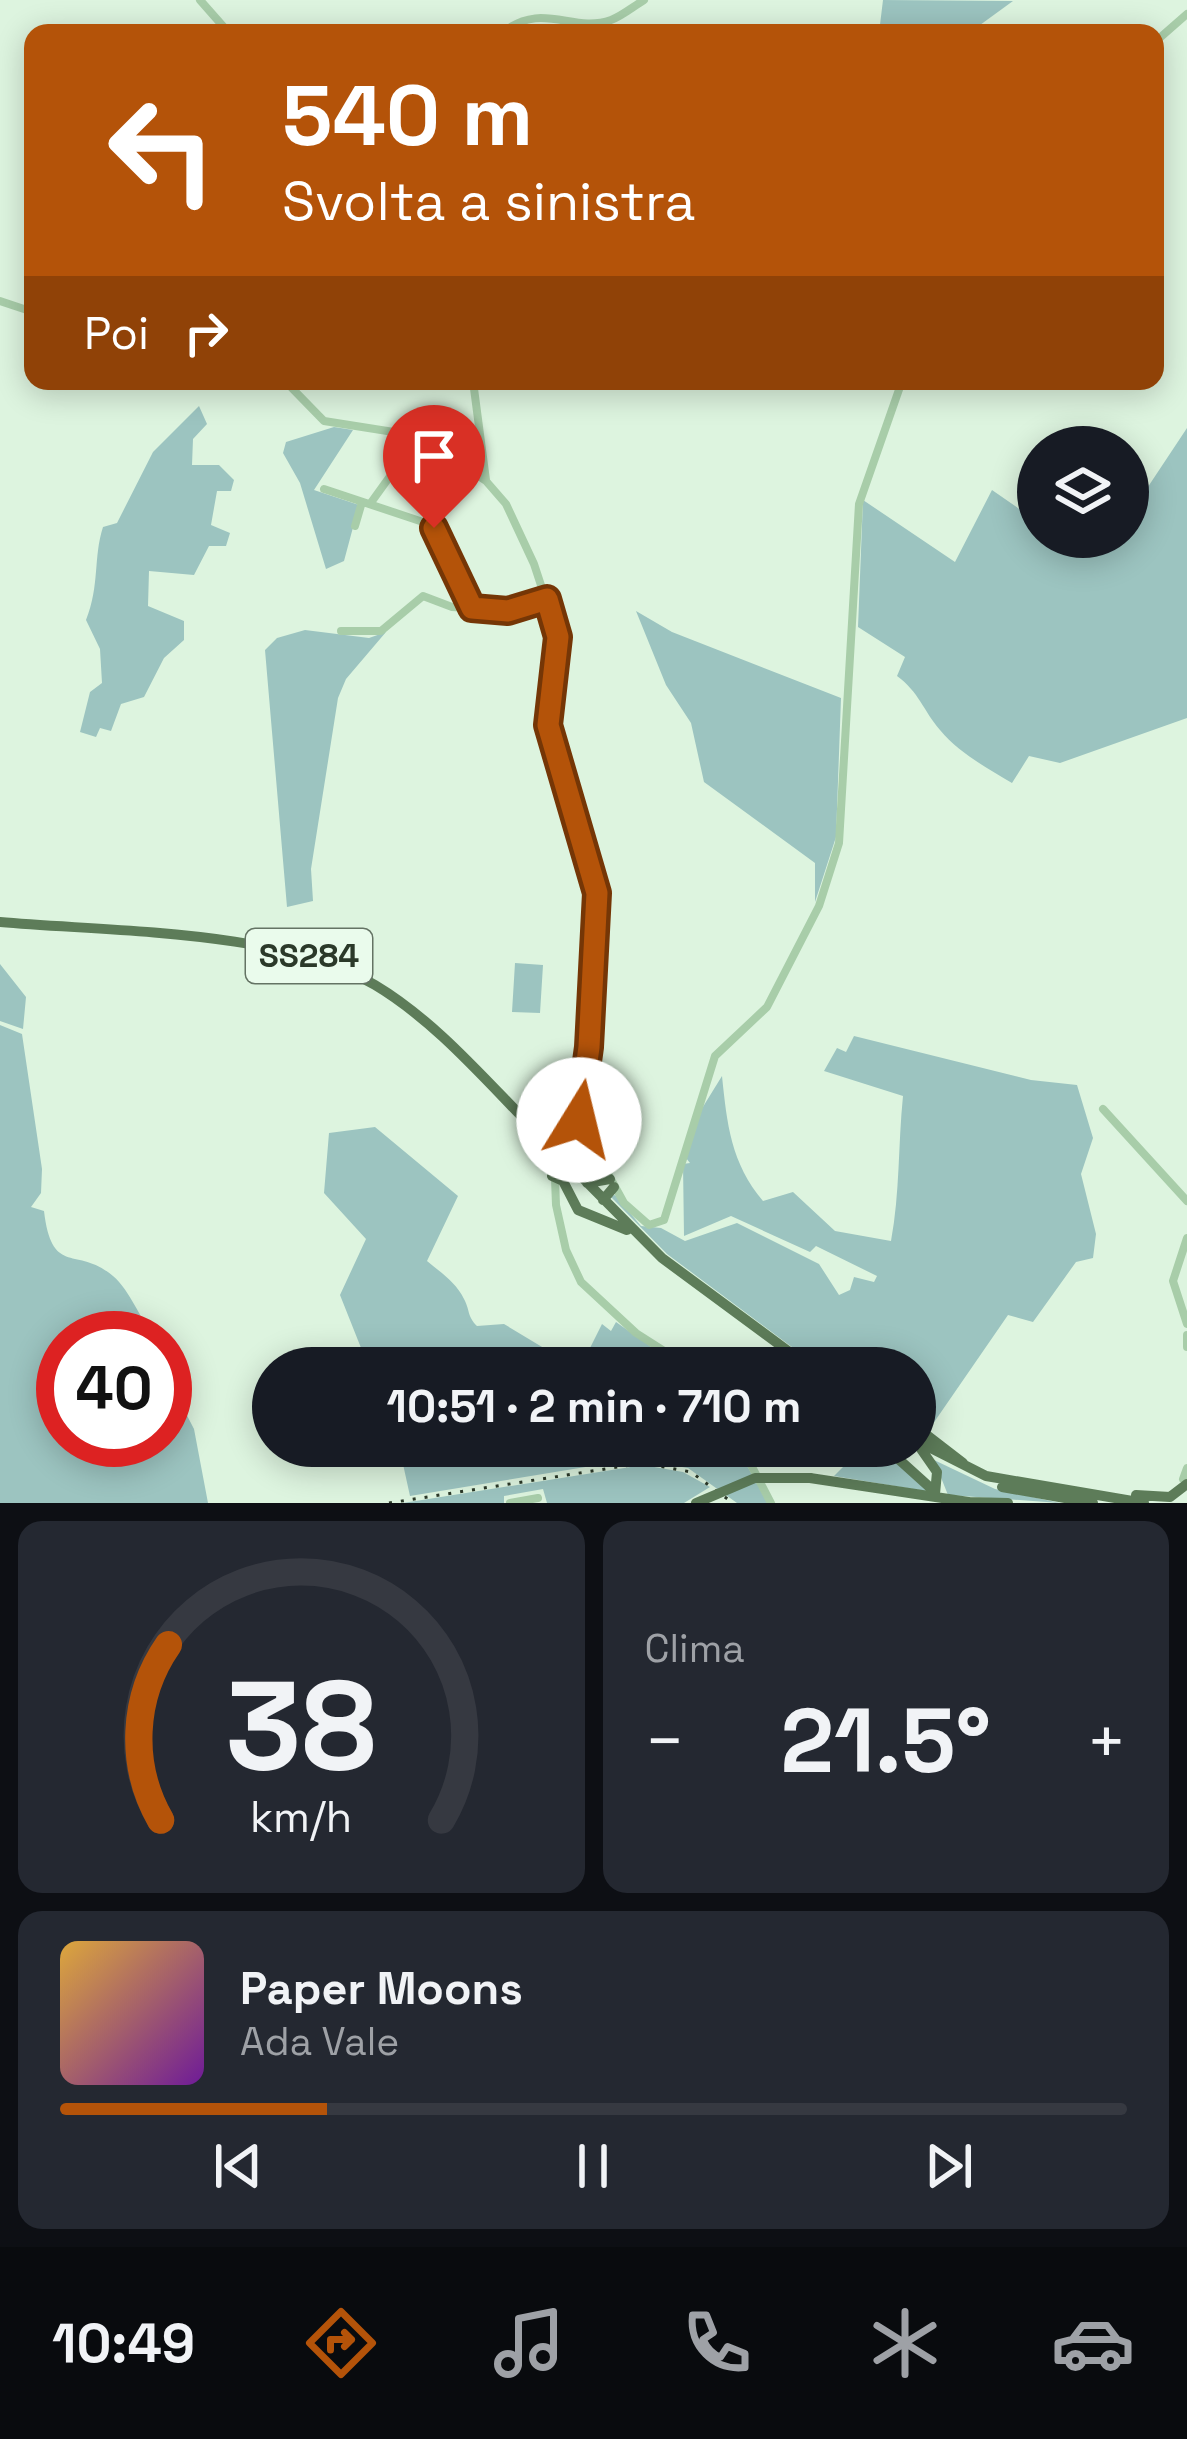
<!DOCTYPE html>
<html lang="it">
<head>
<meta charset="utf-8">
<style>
  body { margin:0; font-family:"Space Grotesk",sans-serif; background:#242831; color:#f1f3f6; height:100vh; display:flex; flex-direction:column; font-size:45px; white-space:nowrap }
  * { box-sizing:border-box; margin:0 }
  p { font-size:39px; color:#9ea1a6 }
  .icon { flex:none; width:66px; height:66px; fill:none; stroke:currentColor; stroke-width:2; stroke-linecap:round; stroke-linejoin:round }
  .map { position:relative; height:1503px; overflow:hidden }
  .sheet { display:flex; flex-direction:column; gap:18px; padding:18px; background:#0d0f14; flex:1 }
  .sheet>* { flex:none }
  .top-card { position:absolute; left:24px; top:24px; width:1140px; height:366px; border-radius:24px; box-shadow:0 6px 30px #0003; background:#b45309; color:#fff; overflow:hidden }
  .tools { position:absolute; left:1017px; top:426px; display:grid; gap:24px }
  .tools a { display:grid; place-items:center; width:132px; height:132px; border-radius:50%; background:#171b24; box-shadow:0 6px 30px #0003; font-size:60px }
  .speed { position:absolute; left:36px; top:1311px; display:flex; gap:24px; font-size:60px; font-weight:700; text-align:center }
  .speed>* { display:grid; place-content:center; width:156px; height:156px; border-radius:50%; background:#171b24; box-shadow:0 6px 30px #0003; line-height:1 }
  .speed .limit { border:18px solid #d22; background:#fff; color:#111 }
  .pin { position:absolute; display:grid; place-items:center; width:102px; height:102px; color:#fff; margin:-123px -51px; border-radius:50% 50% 50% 0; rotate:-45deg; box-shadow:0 0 12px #0007 }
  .pin .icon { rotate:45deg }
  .me { position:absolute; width:132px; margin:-66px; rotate:9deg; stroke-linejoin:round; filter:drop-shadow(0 0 9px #0008) }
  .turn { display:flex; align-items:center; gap:42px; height:252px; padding:0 60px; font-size:54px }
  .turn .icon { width:156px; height:156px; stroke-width:2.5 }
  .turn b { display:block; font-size:84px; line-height:102px }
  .then { display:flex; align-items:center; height:114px; padding:0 60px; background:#0003; gap:24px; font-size:45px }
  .big { font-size:90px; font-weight:700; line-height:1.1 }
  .sheet .widget { flex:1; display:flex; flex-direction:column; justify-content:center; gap:18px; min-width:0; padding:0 42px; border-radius:24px; background:#242831 }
  .sheet .dial { align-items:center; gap:0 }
  .dial svg { height:312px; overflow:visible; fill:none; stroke:#363941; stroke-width:7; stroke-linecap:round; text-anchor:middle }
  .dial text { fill:#f1f3f6; stroke:none }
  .song { display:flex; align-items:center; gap:36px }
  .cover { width:144px; height:144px; border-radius:18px; background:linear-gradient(135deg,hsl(40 70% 55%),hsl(280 70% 35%)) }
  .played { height:12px; border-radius:6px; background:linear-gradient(90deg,#b45309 25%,#363941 25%) }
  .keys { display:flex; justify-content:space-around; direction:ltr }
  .heat { display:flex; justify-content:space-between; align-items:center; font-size:66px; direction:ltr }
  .sheet .tiles { flex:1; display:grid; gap:18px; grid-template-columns:1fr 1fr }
  .widget:last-child { grid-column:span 2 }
  .trip { position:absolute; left:252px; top:1347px; width:684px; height:120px; border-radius:60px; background:#171b24; box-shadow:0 6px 30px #0003; font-weight:700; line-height:120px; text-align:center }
  .tab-bar { display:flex; height:192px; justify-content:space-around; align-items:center; background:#090b0e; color:#9ea1a6 }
  .tab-bar .icon { width:84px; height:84px }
  .tab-bar .selected { color:#b45309 }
  .tab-bar b { font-size:54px; color:#f1f3f6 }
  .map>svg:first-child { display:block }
</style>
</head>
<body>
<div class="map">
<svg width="1187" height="1503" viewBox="0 0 1187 1503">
  <rect width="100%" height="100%" fill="#ddf4df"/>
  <path fill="#9cc4c0" d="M 883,0 L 1013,1 L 969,33 L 879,33 Z
    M 199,406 L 207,424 L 193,439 L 192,465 L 219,465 L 234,480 L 231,491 L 217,491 L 211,525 L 230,533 L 226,546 L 209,546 L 194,575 L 149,571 L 148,606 L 184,621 L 184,640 L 164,658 L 144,697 L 121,704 L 111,731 L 100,728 L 96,737 L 80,732 L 90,692 L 102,683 L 100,649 L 86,620 C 100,585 93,558 103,527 L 117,523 L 153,452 Z
    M 334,427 L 353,430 L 314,490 L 359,505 L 344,561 L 326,569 L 300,483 L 283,453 L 286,442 Z
    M 1187,428 L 1187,718 L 1060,763 L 1029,756 L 1012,783 C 987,768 959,753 940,730 C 923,710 919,692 897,676 L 905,657 L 858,627 L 863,500 L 955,562 L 992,490 L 1038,522 L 1038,537 L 1058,537 L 1087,557 L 1107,537 L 1128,537 L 1128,517 Z
    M 636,611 L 672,632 L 841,698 L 836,837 L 815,902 L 815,863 L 704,782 L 691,723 L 666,685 Z
    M 305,630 L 369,638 L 386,632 L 346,679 L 338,698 L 311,869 L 313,901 L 287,907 L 265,650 L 277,638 Z
    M 515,963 L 543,965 L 540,1013 L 512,1012 Z
    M 0,964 L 26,997 L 23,1029 L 0,1021 Z
    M 0,1025 L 22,1034 L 42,1169 L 41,1193 L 31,1207 L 44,1211 C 52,1278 77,1245 113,1276 C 130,1290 140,1320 156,1338 L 63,1338 L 63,1440 L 165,1440 L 165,1373 L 194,1429 L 208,1503 L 0,1503 Z
    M 854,1036 L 1031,1080 L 1077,1085 L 1093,1138 L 1081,1174 L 1096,1234 L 1093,1258 L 1076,1262 L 1033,1322 L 1008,1315 L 928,1431 L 915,1422 L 915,1368 L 820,1368 L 667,1254 L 610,1196 L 615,1195 L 641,1226 L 661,1228 L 685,1241 L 737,1223 L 819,1264 L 839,1295 L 850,1290 L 854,1277 L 874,1282 L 877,1276 L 816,1246 L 810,1252 L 731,1216 L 684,1236 L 683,1164 L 690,1163 L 686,1158 L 701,1110 L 722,1076 C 727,1124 731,1163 763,1201 L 793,1192 L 835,1231 L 891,1241 C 900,1193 898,1145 903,1096 L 824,1071 L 837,1048 L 846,1052 Z
    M 375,1127 L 458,1196 L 427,1261 C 440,1272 456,1282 464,1299 C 470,1310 467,1316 477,1326 L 504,1324 L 577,1368 L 369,1368 L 340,1295 L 366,1239 L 324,1193 L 329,1133 Z
    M 571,1134 L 586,1139 L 602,1177 L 590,1179 L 560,1147 Z
    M 616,1322 L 681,1368 L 580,1368 L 602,1324 L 611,1331 Z
    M 399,1446 L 731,1446 L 737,1448 L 768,1503 L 737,1503 L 688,1468 L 634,1459 L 410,1496 Z
    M 864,1446 L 881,1446 L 928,1485 L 925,1491 L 834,1476 Z
    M 934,1460 L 995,1489 L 1060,1503 L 948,1495 Z
    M 643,1465 L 683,1472 L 710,1487 L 684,1503 L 547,1503 L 543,1489 L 504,1496 L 504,1503 L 403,1503 Z"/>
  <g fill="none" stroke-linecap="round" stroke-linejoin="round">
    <path stroke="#a8cda9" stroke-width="8" d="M 200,0 L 229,33
      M 502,33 C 543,0 572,34 611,20 C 622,16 634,6 644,0
      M 1155,42 L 1187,14
      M 0,301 L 33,312
      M 285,381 L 324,421 L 419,436 L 486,481 L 506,504 L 534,564 L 558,637 L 548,725 L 597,905 L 582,1110 L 554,1152 L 556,1205 L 566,1250 L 581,1282 L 636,1333 L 691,1368
      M 473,381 L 486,480
      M 324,489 L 429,524 L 442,538 L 472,608
      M 370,504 L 419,436
      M 355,526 L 362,502
      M 341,631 L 381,631 L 423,596 L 452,607 L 508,611 L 547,599
      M 1103,1109 L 1187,1201
      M 579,1121 L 624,1203 L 649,1225 L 664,1220 L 715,1056 L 767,1007 L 819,906 L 839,843 L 859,504 L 902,381
      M 1187,1238 L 1173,1281 L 1187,1324
      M 1187,1335 L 1187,1347
      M 741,1446 L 771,1503
      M 1183,1479 L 1187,1468
      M 510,1503 L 538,1498"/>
    <path stroke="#5d7c59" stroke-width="10" d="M 0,922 C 112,932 279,929 375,985 C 442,1025 495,1092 550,1145
      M 559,1154 L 662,1258 L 811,1368
      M 552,1176 L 563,1181 L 578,1210 L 627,1230
      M 587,1183 L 610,1179
      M 603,1200 L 614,1187
      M 915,1426 L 963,1463
      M 915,1440 L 986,1476 L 1144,1503
      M 884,1446 L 935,1492
      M 921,1449 L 937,1472 L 935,1494
      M 810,1478 L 975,1503
      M 1002,1487 L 1093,1503
      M 1136,1495 L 1170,1497 L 1187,1484
      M 969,1502 L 1008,1503"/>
    <path stroke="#2b3929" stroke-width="3" stroke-dasharray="3 9" stroke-linecap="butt" d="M 389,1503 L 643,1463 L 691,1472 L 733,1503"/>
    <path stroke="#5d7c59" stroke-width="10" d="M 550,1145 L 559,1154
      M 696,1503 L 755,1478 L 810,1478"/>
  </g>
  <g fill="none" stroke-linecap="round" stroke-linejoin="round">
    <g stroke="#753606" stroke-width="30">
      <path id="route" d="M 434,528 L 472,608 L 508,611 L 547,599 L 558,637 L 548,725 L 597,893 L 589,1047 L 579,1120"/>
    </g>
    <use href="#route" stroke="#b45309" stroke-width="21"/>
  </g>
  <g text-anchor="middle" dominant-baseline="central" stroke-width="9" stroke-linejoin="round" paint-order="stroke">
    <rect fill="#eafbec" stroke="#647364" stroke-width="3" x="246" y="929" width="126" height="54" rx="9"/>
    <g font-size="33" font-weight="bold" fill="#2b3929">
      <text x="309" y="956">SS284</text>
    </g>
  </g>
</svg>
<div class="tools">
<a><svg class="icon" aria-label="layers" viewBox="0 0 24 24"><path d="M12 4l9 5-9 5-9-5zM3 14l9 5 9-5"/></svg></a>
</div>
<div class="speed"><div class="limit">40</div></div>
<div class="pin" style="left:434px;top:528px;background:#d93025"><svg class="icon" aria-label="arrive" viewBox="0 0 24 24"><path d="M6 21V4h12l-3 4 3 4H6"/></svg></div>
<svg class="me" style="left:579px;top:1120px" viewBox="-20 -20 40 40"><circle r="19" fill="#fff"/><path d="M0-13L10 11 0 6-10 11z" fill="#b45309"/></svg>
<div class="trip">10:51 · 2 min · 710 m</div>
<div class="top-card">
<div class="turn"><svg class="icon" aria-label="left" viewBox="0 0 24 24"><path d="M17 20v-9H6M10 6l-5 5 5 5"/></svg><div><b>540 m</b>Svolta a sinistra</div></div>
<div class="then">Poi<svg class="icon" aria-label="right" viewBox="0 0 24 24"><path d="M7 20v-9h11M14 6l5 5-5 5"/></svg></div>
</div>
</div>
<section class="sheet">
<div class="tiles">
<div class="widget dial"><svg viewBox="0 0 100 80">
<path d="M14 69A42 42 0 1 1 86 69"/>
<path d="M14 69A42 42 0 0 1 16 24" stroke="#b45309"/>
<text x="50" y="56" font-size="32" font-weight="700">38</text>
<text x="50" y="72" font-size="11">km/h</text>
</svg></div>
<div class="widget"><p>Clima</p>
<div class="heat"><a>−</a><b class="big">21.5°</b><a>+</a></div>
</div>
<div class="widget">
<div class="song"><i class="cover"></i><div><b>Paper Moons</b><p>Ada Vale</p></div></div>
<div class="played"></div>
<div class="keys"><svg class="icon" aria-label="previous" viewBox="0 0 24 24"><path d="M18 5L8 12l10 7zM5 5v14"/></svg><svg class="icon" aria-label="pause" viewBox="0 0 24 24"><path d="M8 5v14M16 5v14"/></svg><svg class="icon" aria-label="next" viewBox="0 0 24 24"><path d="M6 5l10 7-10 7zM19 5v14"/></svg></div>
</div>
</div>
</section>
<nav class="tab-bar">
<b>10:49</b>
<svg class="icon selected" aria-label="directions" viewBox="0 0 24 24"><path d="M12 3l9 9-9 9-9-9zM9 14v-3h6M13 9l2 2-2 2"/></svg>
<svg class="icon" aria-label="music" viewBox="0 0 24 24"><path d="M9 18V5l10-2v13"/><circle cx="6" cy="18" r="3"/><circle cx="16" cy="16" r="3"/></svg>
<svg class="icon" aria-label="phone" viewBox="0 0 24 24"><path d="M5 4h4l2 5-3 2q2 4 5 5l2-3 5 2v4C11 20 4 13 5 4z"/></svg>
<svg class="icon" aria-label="climate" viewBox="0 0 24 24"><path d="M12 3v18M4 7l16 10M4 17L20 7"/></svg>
<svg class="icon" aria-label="car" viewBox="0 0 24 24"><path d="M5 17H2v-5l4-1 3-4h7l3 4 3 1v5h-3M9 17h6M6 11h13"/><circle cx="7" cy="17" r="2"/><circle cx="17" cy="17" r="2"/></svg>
</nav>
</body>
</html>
